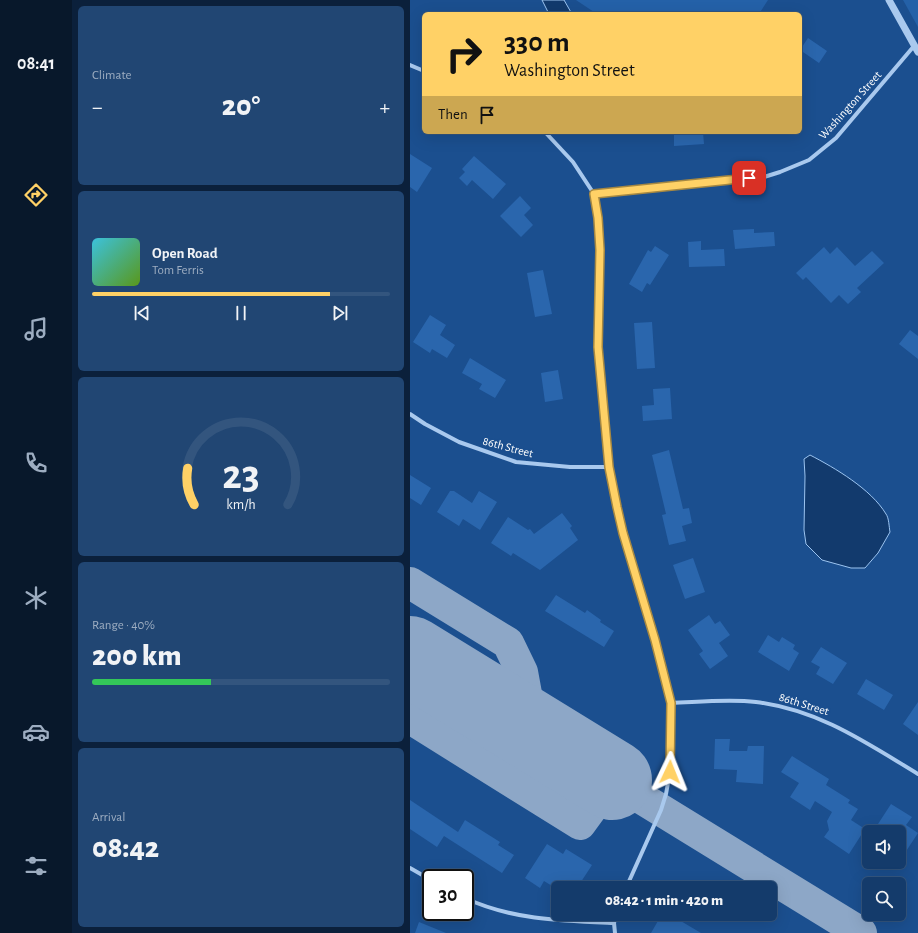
<!DOCTYPE html>
<html lang="en">
<head>
<meta charset="utf-8">
<style>
  body { margin:0; font-family:"Alegreya Sans",sans-serif; background:#214673; color:#f1f3f6; height:100vh; display:flex; flex-direction:column; font-size:15px; white-space:nowrap }
  * { box-sizing:border-box; margin:0 }
  p { font-size:13px; color:#9dadc1 }
  .icon { flex:none; width:22px; height:22px; fill:none; stroke:currentColor; stroke-width:2; stroke-linecap:round; stroke-linejoin:round }
  .map { position:relative; flex:1; overflow:hidden }
  .sheet { display:flex; flex-direction:column; gap:6px; padding:6px; background:#0b203b; width:338px }
  .sheet>* { flex:none }
  .banner { position:absolute; left:12px; top:12px; width:380px; height:122px; border-radius:6px; box-shadow:0 4px 16px #0002,0 0 0 1px #33557e; background:#ffd166; color:#111; overflow:hidden }
  .fabs { position:absolute; left:452px; top:825px; display:grid; gap:8px }
  .fabs a { display:grid; place-items:center; width:44px; height:44px; border-radius:6px; background:#143b6b; box-shadow:0 4px 16px #0002,0 0 0 1px #33557e; font-size:20px }
  .speed { position:absolute; left:12px; top:869px; display:flex; gap:8px; font-size:20px; font-weight:700; text-align:center }
  .speed>* { display:grid; place-content:center; width:52px; height:52px; border-radius:50%; background:#143b6b; box-shadow:0 4px 16px #0002,0 0 0 1px #33557e; line-height:1 }
  .speed .limit { border:2px solid #111; border-radius:6px; background:#fff; color:#111 }
  .pin { position:absolute; display:grid; place-items:center; width:34px; height:34px; color:#fff; margin:-17px; border-radius:8px; box-shadow:0 2px 6px #0006 }
  .me { position:absolute; width:44px; margin:-22px; rotate:2deg; stroke-linejoin:round; filter:drop-shadow(0 0 3px #0008) }
  .turn { display:flex; align-items:center; gap:14px; height:84px; padding:0 16px; font-size:18px }
  .turn .icon { width:52px; height:52px; stroke-width:2.5 }
  .turn b { display:block; font-size:28px; line-height:34px }
  .then { display:flex; align-items:center; height:38px; padding:0 16px; background:#0003; gap:8px; font-size:15px }
  .big { font-size:30px; font-weight:800; line-height:1.1 }
  .sheet .widget { flex:1; display:flex; flex-direction:column; justify-content:center; gap:6px; min-width:0; padding:0 14px; border-radius:6px; background:#214673 }
  .sheet .dial { align-items:center; gap:0 }
  .dial svg { height:104px; overflow:visible; fill:none; stroke:#33557e; stroke-width:7; stroke-linecap:round; text-anchor:middle }
  .dial text { fill:#f1f3f6; stroke:none }
  .song { display:flex; align-items:center; gap:12px }
  .cover { width:48px; height:48px; border-radius:6px; background:linear-gradient(135deg,hsl(190 70% 55%),hsl(90 70% 35%)) }
  .played { height:4px; border-radius:2px; background:linear-gradient(90deg,#ffd166 80%,#33557e 80%) }
  .keys { display:flex; justify-content:space-around; direction:ltr }
  .heat { display:flex; justify-content:space-between; align-items:center; font-size:22px; direction:ltr }
  .charge { height:6px; border-radius:3px; background:linear-gradient(90deg,#34c759 40%,#33557e 0) }
  .trip { position:absolute; left:141px; top:881px; width:226px; height:40px; border-radius:6px; background:#143b6b; box-shadow:0 4px 16px #0002,0 0 0 1px #33557e; font-weight:800; line-height:40px; text-align:center }
  main { display:flex; flex:1; min-height:0 }
  .tab-bar { display:flex; flex-direction:column; width:72px; justify-content:space-around; align-items:center; background:#08182b; color:#9dadc1 }
  .tab-bar .icon { width:28px; height:28px }
  .tab-bar .active { color:#ffd166 }
  .tab-bar b { font-size:18px; color:#f1f3f6 }
  .map>svg:first-child { display:block }
</style>
</head>
<body>
<main>
<nav class="tab-bar">
<b>08:41</b>
<svg class="icon active" aria-label="directions" viewBox="0 0 24 24"><path d="M12 3l9 9-9 9-9-9zM9 14v-3h6M13 9l2 2-2 2"/></svg>
<svg class="icon" aria-label="music" viewBox="0 0 24 24"><path d="M9 18V5l10-2v13"/><circle cx="6" cy="18" r="3"/><circle cx="16" cy="16" r="3"/></svg>
<svg class="icon" aria-label="phone" viewBox="0 0 24 24"><path d="M5 4h4l2 5-3 2q2 4 5 5l2-3 5 2v4C11 20 4 13 5 4z"/></svg>
<svg class="icon" aria-label="climate" viewBox="0 0 24 24"><path d="M12 3v18M4 7l16 10M4 17L20 7"/></svg>
<svg class="icon" aria-label="car" viewBox="0 0 24 24"><path d="M5 17H2v-5l4-1 3-4h7l3 4 3 1v5h-3M9 17h6M6 11h13"/><circle cx="7" cy="17" r="2"/><circle cx="17" cy="17" r="2"/></svg>
<svg class="icon" aria-label="filters" viewBox="0 0 24 24"><path d="M4 7h16M4 17h16"/><circle cx="9" cy="7" r="2"/><circle cx="15" cy="17" r="2"/></svg>
</nav>
<section class="sheet">
<div class="widget"><p>Climate</p>
<div class="heat"><a>−</a><b class="big">20°</b><a>+</a></div>
</div>
<div class="widget">
<div class="song"><i class="cover"></i><div><b>Open Road</b><p>Tom Ferris</p></div></div>
<div class="played"></div>
<div class="keys"><svg class="icon" aria-label="previous" viewBox="0 0 24 24"><path d="M18 5L8 12l10 7zM5 5v14"/></svg><svg class="icon" aria-label="pause" viewBox="0 0 24 24"><path d="M8 5v14M16 5v14"/></svg><svg class="icon" aria-label="next" viewBox="0 0 24 24"><path d="M6 5l10 7-10 7zM19 5v14"/></svg></div>
</div>
<div class="widget dial"><svg viewBox="0 0 100 80">
<path d="M14 69A42 42 0 1 1 86 69"/>
<path d="M14 69A42 42 0 0 1 9 41" stroke="#ffd166"/>
<text x="50" y="56" font-size="32" font-weight="700">23</text>
<text x="50" y="72" font-size="11">km/h</text>
</svg></div>
<div class="widget"><p>Range · 40%</p><b class="big">200 km</b><div class="charge"></div></div>
<div class="widget"><p>Arrival</p><b class="big">08:42</b></div>
</section>
<div class="map">
<svg width="508" height="933" viewBox="0 0 508 933">
  <rect width="100%" height="100%" fill="#1b4f8f"/>
  <path fill="#2461a8" d="M 166,0 L 358,0 L 349,14 L 187,14 Z
    M 493,0 L 508,0 L 508,27 Z"/>
  <path fill="#123a6d" stroke="#9cc4f0" d="M 132,0 L 154,0 L 162,14 L 139,14 Z
    M 400,455 C 425,468 461,489 476,514 C 479,518 479,527 480,532 L 468,553 L 455,568 L 441,568 L 412,560 L 396,544 L 394,530 L 395,476 L 394,459 Z"/>
  <g fill="none" stroke-linecap="round" stroke-linejoin="round">
    <path stroke="#8da7c7" stroke-width="32" d="M 0,583 L 98,643 L 112,672 L 123,732
      M 0,718 L 170,824 L 202,780 L 451,933"/>
    <path stroke="#8da7c7" stroke-width="80" d="M 0,656 L 202,780"/>
  </g>
  <path fill="#2a66ad" d="M 398,38 L 417,51 L 409,63 L 390,50 Z
    M 264,132 L 293,132 L 294,144 L 264,146 Z
    M 0,154 L 22,168 L 7,192 L 0,187 Z
    M 64,156 L 96,184 L 83,199 L 62,180 L 57,186 L 49,178 L 55,172 L 52,169 Z
    M 110,196 L 121,208 L 114,215 L 123,225 L 111,237 L 90,216 Z
    M 344,229 L 344,233 L 364,232 L 365,246 L 325,249 L 323,230 Z
    M 291,241 L 291,250 L 314,249 L 315,266 L 279,267 L 278,242 Z
    M 245,246 L 259,255 L 240,285 L 237,283 L 232,292 L 219,284 L 238,250 L 241,252 Z
    M 414,247 L 420,254 L 427,247 L 445,266 L 462,251 L 474,263 L 447,288 L 451,292 L 438,304 L 429,295 L 421,303 L 396,277 L 393,280 L 386,273 Z
    M 133,270 L 142,314 L 125,317 L 117,273 Z
    M 20,315 L 36,325 L 30,335 L 45,345 L 37,358 L 22,349 L 20,353 L 3,342 Z
    M 242,322 L 245,368 L 227,369 L 224,323 Z
    M 500,330 L 508,336 L 508,359 L 489,344 Z
    M 60,358 L 96,380 L 85,398 L 69,389 L 72,384 L 52,373 Z
    M 148,370 L 153,399 L 135,402 L 131,373 Z
    M 260,388 L 262,419 L 233,421 L 232,406 L 244,405 L 243,389 Z
    M 259,450 L 273,509 L 279,508 L 282,523 L 272,526 L 276,541 L 259,545 L 252,515 L 256,514 L 242,455 Z
    M 0,475 L 21,488 L 11,505 L 0,498 Z
    M 40,491 L 44,491 L 62,503 L 69,491 L 87,502 L 70,530 L 53,519 L 49,526 L 27,512 Z
    M 152,513 L 162,526 L 160,528 L 168,540 L 130,570 L 103,553 L 101,556 L 81,543 L 98,517 L 118,530 L 120,529 L 124,534 Z
    M 283,558 L 295,592 L 275,599 L 263,565 Z
    M 146,595 L 175,613 L 177,610 L 191,620 L 190,622 L 204,631 L 194,647 L 135,611 Z
    M 299,615 L 305,624 L 310,621 L 320,635 L 309,643 L 318,656 L 300,669 L 289,654 L 293,651 L 278,630 Z
    M 358,635 L 369,642 L 372,637 L 385,645 L 383,649 L 389,653 L 379,671 L 348,652 Z
    M 411,647 L 437,663 L 423,684 L 406,674 L 410,667 L 401,662 Z
    M 456,679 L 483,695 L 474,710 L 447,694 Z
    M 508,702 L 508,735 L 493,724 Z
    M 305,739 L 320,739 L 319,751 L 337,751 L 338,746 L 354,746 L 353,784 L 326,782 L 327,770 L 304,769 Z
    M 382,756 L 419,779 L 416,785 L 440,800 L 438,803 L 448,809 L 441,820 L 455,829 L 439,854 L 414,837 L 419,830 L 417,821 L 422,812 L 405,801 L 400,810 L 380,797 L 389,783 L 371,772 Z
    M 0,800 L 48,832 L 55,820 L 90,842 L 88,845 L 104,855 L 92,873 L 34,836 L 27,847 L 0,829 Z
    M 481,804 L 502,817 L 496,825 L 508,833 L 489,862 L 489,832 L 481,832 L 468,824 Z
    M 137,844 L 153,854 L 156,849 L 182,865 L 167,888 L 164,888 L 152,881 L 147,889 L 134,881 L 130,888 L 115,878 Z
    M 252,914 L 259,914 L 291,933 L 241,933 Z
    M 9,922 L 36,933 L 5,933 Z"/>
  <g fill="none" stroke-linecap="round" stroke-linejoin="round">
    <path stroke="#a9c9ee" stroke-width="4" d="M 0,65 L 14,71
      M 135,132 L 163,162 L 184,194 L 188,218 L 190,250 L 188,347 L 199,467 L 207,507 L 213,533 L 245,640 L 261,703 L 260,772 L 256,794 L 251,810 L 216,888
      M 184,194 L 354,177 L 370,172 L 399,160 L 426,138 L 504,46
      M 0,414 L 15,424 L 49,442 L 106,462 L 160,467 L 199,467
      M 261,703 C 289,702 318,699 346,702 C 409,710 455,742 508,774
      M 0,868 L 21,880
      M 55,898 C 102,920 153,921 204,923
      M 205,933 L 204,923 L 206,914"/>
    <path stroke="#a9c9ee" stroke-width="7" d="M 479,0 L 508,52"/>
  </g>
  <g fill="none" stroke-linecap="round" stroke-linejoin="round">
    <g stroke="#a68842" stroke-width="10">
      <path id="route" d="M 260,772 L 261,703 L 245,640 L 213,533 L 207,507 L 199,467 L 188,347 L 190,250 L 188,218 L 184,194 L 339,178"/>
    </g>
    <use href="#route" stroke="#ffd166" stroke-width="7"/>
  </g>
  <g text-anchor="middle" dominant-baseline="central" stroke-width="4" stroke-linejoin="round" paint-order="stroke">
    <g font-size="12" fill="#fff" stroke="#1b4f8f">
      <text transform="translate(440 105) rotate(-48)">Washington Street</text>
      <text transform="translate(98 447) rotate(15)">86th Street</text>
      <text transform="translate(394 704) rotate(17)">86th Street</text>
    </g>
  </g>
</svg>
<div class="fabs">
<a><svg class="icon" aria-label="sound" viewBox="0 0 24 24"><path d="M4 9h4l5-4v14l-5-4H4zM17 9q2 3 0 6"/></svg></a>
<a><svg class="icon" aria-label="search" viewBox="0 0 24 24"><circle cx="10" cy="10" r="6"/><path d="M15 15l6 6"/></svg></a>
</div>
<div class="speed"><div class="limit">30</div></div>
<div class="pin" style="left:339px;top:178px;background:#d93025"><svg class="icon" aria-label="arrive" viewBox="0 0 24 24"><path d="M6 21V4h12l-3 4 3 4H6"/></svg></div>
<svg class="me" style="left:260px;top:772px" viewBox="-20 -20 40 40"><path d="M0-17L14 15 0 8-14 15z" fill="#ffd166" stroke="#fff" stroke-width="4"/></svg>
<div class="trip">08:42 · 1 min · 420 m</div>
<div class="banner">
<div class="turn"><svg class="icon" aria-label="right" viewBox="0 0 24 24"><path d="M7 20v-9h11M14 6l5 5-5 5"/></svg><div><b>330 m</b>Washington Street</div></div>
<div class="then">Then<svg class="icon" aria-label="arrive" viewBox="0 0 24 24"><path d="M6 21V4h12l-3 4 3 4H6"/></svg></div>
</div>
</div>
</main>
</body>
</html>
